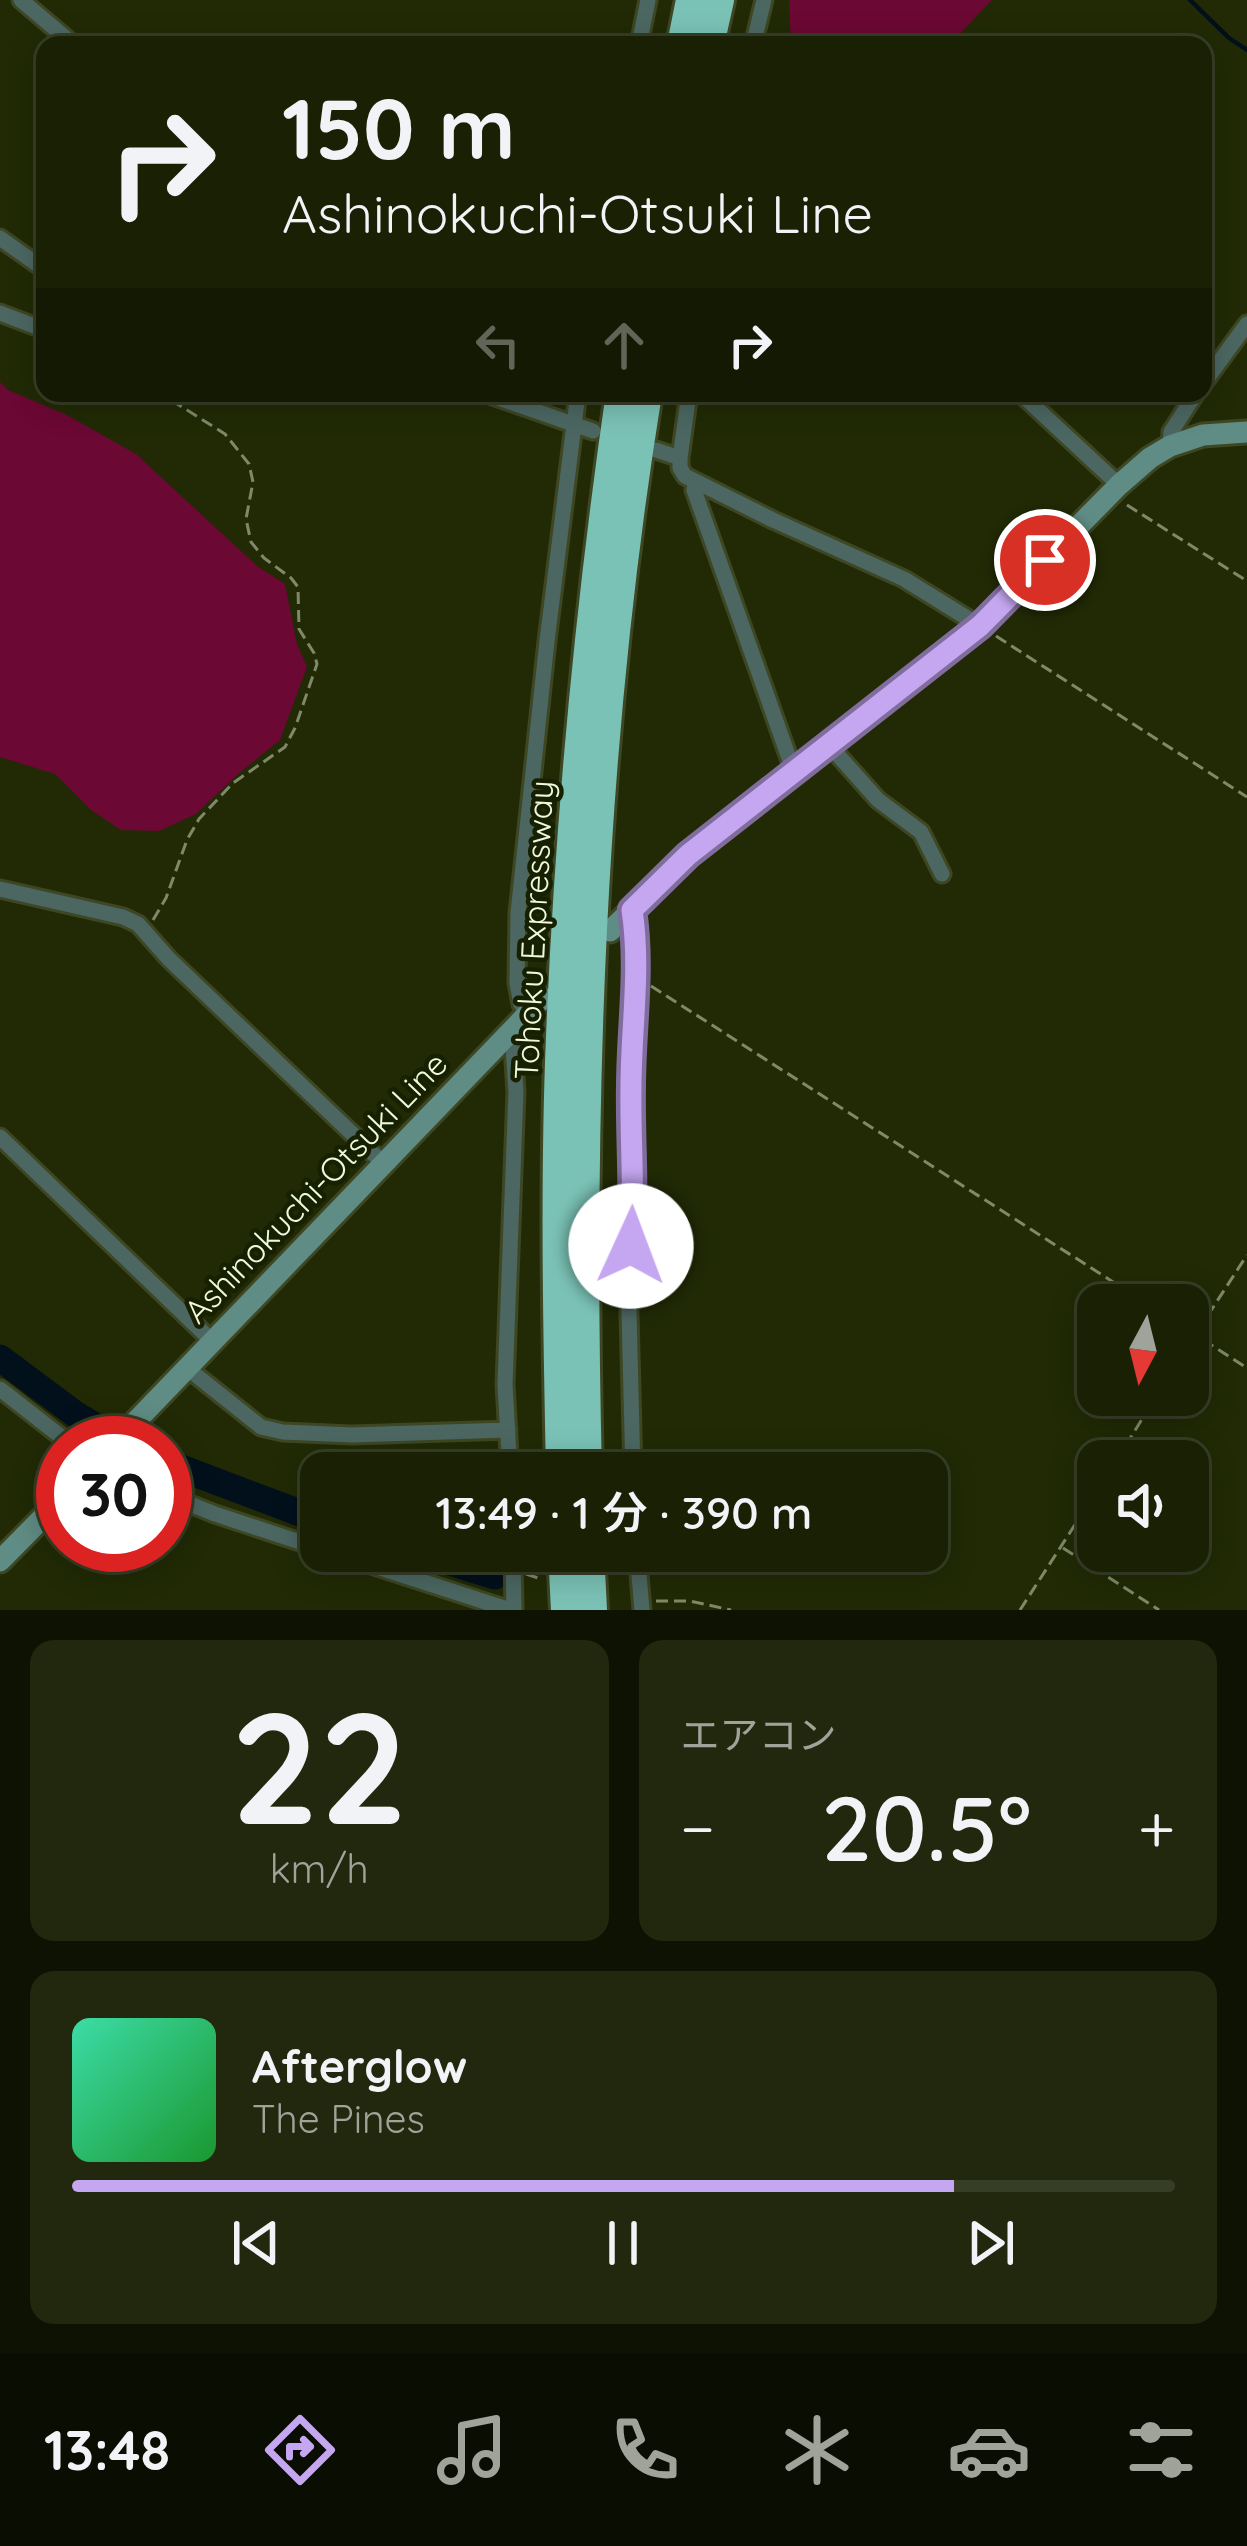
<!DOCTYPE html>
<html lang="ja">
<head>
<meta charset="utf-8">
<style>
  body { margin:0; font-family:Quicksand,"Noto Sans JP",sans-serif; background:#22280e; color:#f1f3f6; height:100vh; display:flex; flex-direction:column; font-size:45px; white-space:nowrap }
  * { box-sizing:border-box; margin:0 }
  p { font-size:39px; color:#9fa39a }
  .icon { flex:none; width:66px; height:66px; fill:none; stroke:currentColor; stroke-width:2; stroke-linecap:round; stroke-linejoin:round }
  .map { position:relative; height:1610px; overflow:hidden }
  .sheet { display:flex; flex-direction:column; gap:30px; padding:30px; background:#0e1202; flex:1 }
  .sheet>* { flex:none }
  .banner { position:absolute; left:36px; top:36px; width:1176px; height:366px; border-radius:24px; box-shadow:0 6px 30px #0003,0 0 0 3px #373e26; background:#192004; color:#f1f3f6; overflow:hidden }
  .needle { width:78px; rotate:187deg }
  .controls { position:absolute; left:1077px; top:1284px; display:grid; gap:24px }
  .controls a { display:grid; place-items:center; width:132px; height:132px; border-radius:24px; background:#192004; box-shadow:0 6px 30px #0003,0 0 0 3px #373e26; font-size:60px }
  .speed { position:absolute; left:36px; top:1416px; display:flex; gap:24px; font-size:60px; font-weight:700; text-align:center }
  .speed>* { display:grid; place-content:center; width:156px; height:156px; border-radius:50%; background:#192004; box-shadow:0 6px 30px #0003,0 0 0 3px #373e26; line-height:1 }
  .speed .limit { border:18px solid #d22; background:#fff; color:#111 }
  .pin { position:absolute; display:grid; place-items:center; width:102px; height:102px; color:#fff; margin:-51px; border:6px solid #fff; border-radius:50%; box-shadow:0 3px 12px #0007 }
  .me { position:absolute; width:132px; margin:-66px; rotate:2deg; stroke-linejoin:round; filter:drop-shadow(0 0 9px #0008) }
  .turn { display:flex; align-items:center; gap:42px; height:252px; padding:0 48px; font-size:54px }
  .turn .icon { width:156px; height:156px; stroke-width:2.5 }
  .turn b { display:block; font-size:84px; line-height:102px }
  .lanes { display:flex; align-items:center; height:114px; padding:0 48px; background:#0003; justify-content:center; gap:60px; direction:ltr }
  .lanes .off { opacity:.35 }
  .big { font-size:90px; font-weight:600; line-height:1.1 }
  .sheet .card { flex:1; display:flex; flex-direction:column; justify-content:center; gap:18px; min-width:0; padding:0 42px; border-radius:24px; background:#22280e }
  .sheet .dial { align-items:center; gap:0 }
  .dial b { font-size:156px; line-height:1 }
  .song { display:flex; align-items:center; gap:36px }
  .cover { width:144px; height:144px; border-radius:18px; background:linear-gradient(135deg,hsl(160 70% 55%),hsl(130 70% 35%)) }
  .played { height:12px; border-radius:6px; background:linear-gradient(90deg,#c5a7f1 80%,#373e26 80%) }
  .keys { display:flex; justify-content:space-around; direction:ltr }
  .heat { display:flex; justify-content:space-between; align-items:center; font-size:66px; direction:ltr }
  .sheet .tiles { flex:1; display:grid; gap:30px; grid-template-columns:1fr 1fr }
  .card:last-child { grid-column:span 2 }
  .trip { position:absolute; left:300px; top:1452px; width:648px; height:120px; border-radius:24px; background:#192004; box-shadow:0 6px 30px #0003,0 0 0 3px #373e26; font-weight:600; line-height:120px; text-align:center }
  .menu { display:flex; height:192px; justify-content:space-around; align-items:center; background:#0a0d02; color:#9fa39a }
  .menu .icon { width:84px; height:84px }
  .menu .current { color:#c5a7f1 }
  .menu b { font-size:54px; color:#f1f3f6 }
  .map>svg:first-child { display:block }
</style>
</head>
<body>
<div class="map">
<svg width="1247" height="1610" viewBox="0 0 1247 1610">
  <rect width="100%" height="100%" fill="#212a05"/>
  <path fill="#6b0833" d="M 789,0 L 992,0 L 949,45 L 791,45 Z
    M 0,382 L 8,390 L 65,414 L 136,454 L 257,566 L 285,584 L 297,644 L 307,667 L 280,740 L 238,774 L 196,814 L 159,831 L 121,830 L 91,810 L 55,774 L 0,757 Z"/>
  <g fill="none" stroke-linecap="round" stroke-linejoin="round">
    <path stroke="#02101c" stroke-width="4.5" d="M 1190,0 L 1229,38 L 1247,50"/>
    <path stroke="#02101c" stroke-width="27" d="M 0,1358 L 75,1414 L 124,1443
      M 165,1462 L 321,1521
      M 414,1551 L 495,1576"/>
    <g stroke="#3e4723" stroke-width="21">
      <path id="minor" d="M 21,0 L 74,45
        M 639,45 L 648,0
        M 753,45 L 764,0
        M 0,238 L 45,270
        M 0,313 L 45,330
        M 1203,384 L 1247,324
        M 484,393 L 593,431
        M 689,393 L 680,458 L 680,468 L 685,476 L 773,520 L 904,579 L 980,626
        M 1020,393 L 1119,485
        M 1170,446 L 1171,432 L 1196,393
        M 656,450 L 680,458
        M 695,483 L 694,490 L 794,772
        M 829,745 L 878,800 L 921,832 L 942,874
        M 0,889 L 123,917 L 138,924 L 169,959 L 384,1164
        M 632,910 L 636,937 L 636,976 L 631,1090 L 633,1219 L 628,1272 L 633,1473
        M 529,1014 L 521,1004 L 517,983 L 518,913 L 547,641 L 578,393
        M 0,1137 L 212,1341
        M 187,1368 L 261,1427 L 283,1432 L 352,1435 L 508,1430
        M 0,1389 L 69,1443
        M 510,1473 L 505,1384 L 516,1092 L 512,1031
        M 165,1494 L 215,1514 L 321,1549
        M 328,1551 L 510,1610
        M 513,1551 L 514,1610
        M 637,1551 L 642,1610"/>
    </g>
    <g stroke="#3e4723" stroke-width="27">
      <path id="secondary" d="M 610,931 L 688,855 L 980,626 L 1119,485 L 1150,458 L 1170,446 L 1203,435 L 1247,432
        M 115,1443 L 543,998
        M 0,1561 L 63,1497"/>
    </g>
    <g stroke="#3e4723" stroke-width="36">
      <path id="motorway" d="M 682,45 L 691,0
        M 709,45 L 719,0
        M 561,1473 C 558,1328 555,1181 561,1036 C 570,821 590,606 621,393
        M 587,1473 C 578,1113 589,749 647,393
        M 563,1551 L 566,1610
        M 589,1551 L 592,1610"/>
    </g>
    <path stroke="#7f8969" stroke-width="3" stroke-dasharray="12 6" stroke-linecap="butt" d="M 1127,505 L 1247,581
      M 996,636 L 1247,797
      M 153,920 L 166,898 L 187,840 L 199,819 L 233,783 L 285,747 L 295,728 L 317,664 L 314,653 L 299,629 L 298,587 L 291,578 L 264,558 L 251,542 L 246,519 L 253,482 L 249,464 L 225,434 L 160,393
      M 651,986 L 1149,1305
      M 1188,1330 L 1247,1368
      M 1188,1346 L 1247,1255
      M 1116,1461 L 1157,1395
      M 1063,1548 L 1159,1610
      M 526,1574 L 538,1578
      M 656,1601 L 690,1601 L 731,1610
      M 1020,1610 L 1098,1489"/>
    <use href="#minor" stroke="#4c6762" stroke-width="15"/>
    <use href="#secondary" stroke="#5f8c84" stroke-width="21"/>
    <use href="#motorway" stroke="#7bc2b6" stroke-width="30"/>
  </g>
  <g fill="none" stroke-linecap="round" stroke-linejoin="round">
    <g stroke="#806d9d" stroke-width="30">
      <path id="route" d="M 631,1246 C 635,1193 630,1140 631,1087 C 631,1028 641,969 632,910 L 688,855 L 980,626 L 1045,560"/>
    </g>
    <use href="#route" stroke="#c5a7f1" stroke-width="21"/>
  </g>
  <g text-anchor="middle" dominant-baseline="central" stroke-width="9" stroke-linejoin="round" paint-order="stroke">
    <g font-size="33" fill="#eff9de" stroke="#172000">
      <text transform="translate(533 930) rotate(-87)">Tohoku Expressway</text>
      <text transform="translate(315 1187) rotate(-46)">Ashinokuchi-Otsuki Line</text>
    </g>
  </g>
</svg>
<div class="controls">
<a><svg class="needle" viewBox="-14 -14 28 28"><path d="M0-13l5 13h-10z" fill="#e53935"/><path d="M0 13l5-13h-10z" fill="#9fa39a"/></svg></a>
<a><svg class="icon" aria-label="sound" viewBox="0 0 24 24"><path d="M4 9h4l5-4v14l-5-4H4zM17 9q2 3 0 6"/></svg></a>
</div>
<div class="speed"><div class="limit">30</div></div>
<div class="pin" style="left:1045px;top:560px;background:#d93025"><svg class="icon" aria-label="arrive" viewBox="0 0 24 24"><path d="M6 21V4h12l-3 4 3 4H6"/></svg></div>
<svg class="me" style="left:631px;top:1246px" viewBox="-20 -20 40 40"><circle r="19" fill="#fff"/><path d="M0-13L10 11 0 6-10 11z" fill="#c5a7f1"/></svg>
<div class="trip">13:49 · 1 分 · 390 m</div>
<div class="banner">
<div class="turn"><svg class="icon" aria-label="right" viewBox="0 0 24 24"><path d="M7 20v-9h11M14 6l5 5-5 5"/></svg><div><b>150 m</b>Ashinokuchi-Otsuki Line</div></div>
<div class="lanes"><svg class="icon off" aria-label="left" viewBox="0 0 24 24"><path d="M17 20v-9H6M10 6l-5 5 5 5"/></svg><svg class="icon off" aria-label="ahead" viewBox="0 0 24 24"><path d="M12 20V5M6 11l6-6 6 6"/></svg><svg class="icon" aria-label="right" viewBox="0 0 24 24"><path d="M7 20v-9h11M14 6l5 5-5 5"/></svg></div>
</div>
</div>
<section class="sheet">
<div class="tiles">
<div class="card dial"><b>22</b><p>km/h</p></div>
<div class="card"><p>エアコン</p>
<div class="heat"><a>−</a><b class="big">20.5°</b><a>+</a></div>
</div>
<div class="card">
<div class="song"><i class="cover"></i><div><b>Afterglow</b><p>The Pines</p></div></div>
<div class="played"></div>
<div class="keys"><svg class="icon" aria-label="previous" viewBox="0 0 24 24"><path d="M18 5L8 12l10 7zM5 5v14"/></svg><svg class="icon" aria-label="pause" viewBox="0 0 24 24"><path d="M8 5v14M16 5v14"/></svg><svg class="icon" aria-label="next" viewBox="0 0 24 24"><path d="M6 5l10 7-10 7zM19 5v14"/></svg></div>
</div>
</div>
</section>
<nav class="menu">
<b>13:48</b>
<svg class="icon current" aria-label="directions" viewBox="0 0 24 24"><path d="M12 3l9 9-9 9-9-9zM9 14v-3h6M13 9l2 2-2 2"/></svg>
<svg class="icon" aria-label="music" viewBox="0 0 24 24"><path d="M9 18V5l10-2v13"/><circle cx="6" cy="18" r="3"/><circle cx="16" cy="16" r="3"/></svg>
<svg class="icon" aria-label="phone" viewBox="0 0 24 24"><path d="M5 4h4l2 5-3 2q2 4 5 5l2-3 5 2v4C11 20 4 13 5 4z"/></svg>
<svg class="icon" aria-label="climate" viewBox="0 0 24 24"><path d="M12 3v18M4 7l16 10M4 17L20 7"/></svg>
<svg class="icon" aria-label="car" viewBox="0 0 24 24"><path d="M5 17H2v-5l4-1 3-4h7l3 4 3 1v5h-3M9 17h6M6 11h13"/><circle cx="7" cy="17" r="2"/><circle cx="17" cy="17" r="2"/></svg>
<svg class="icon" aria-label="filters" viewBox="0 0 24 24"><path d="M4 7h16M4 17h16"/><circle cx="9" cy="7" r="2"/><circle cx="15" cy="17" r="2"/></svg>
</nav>
</body>
</html>
